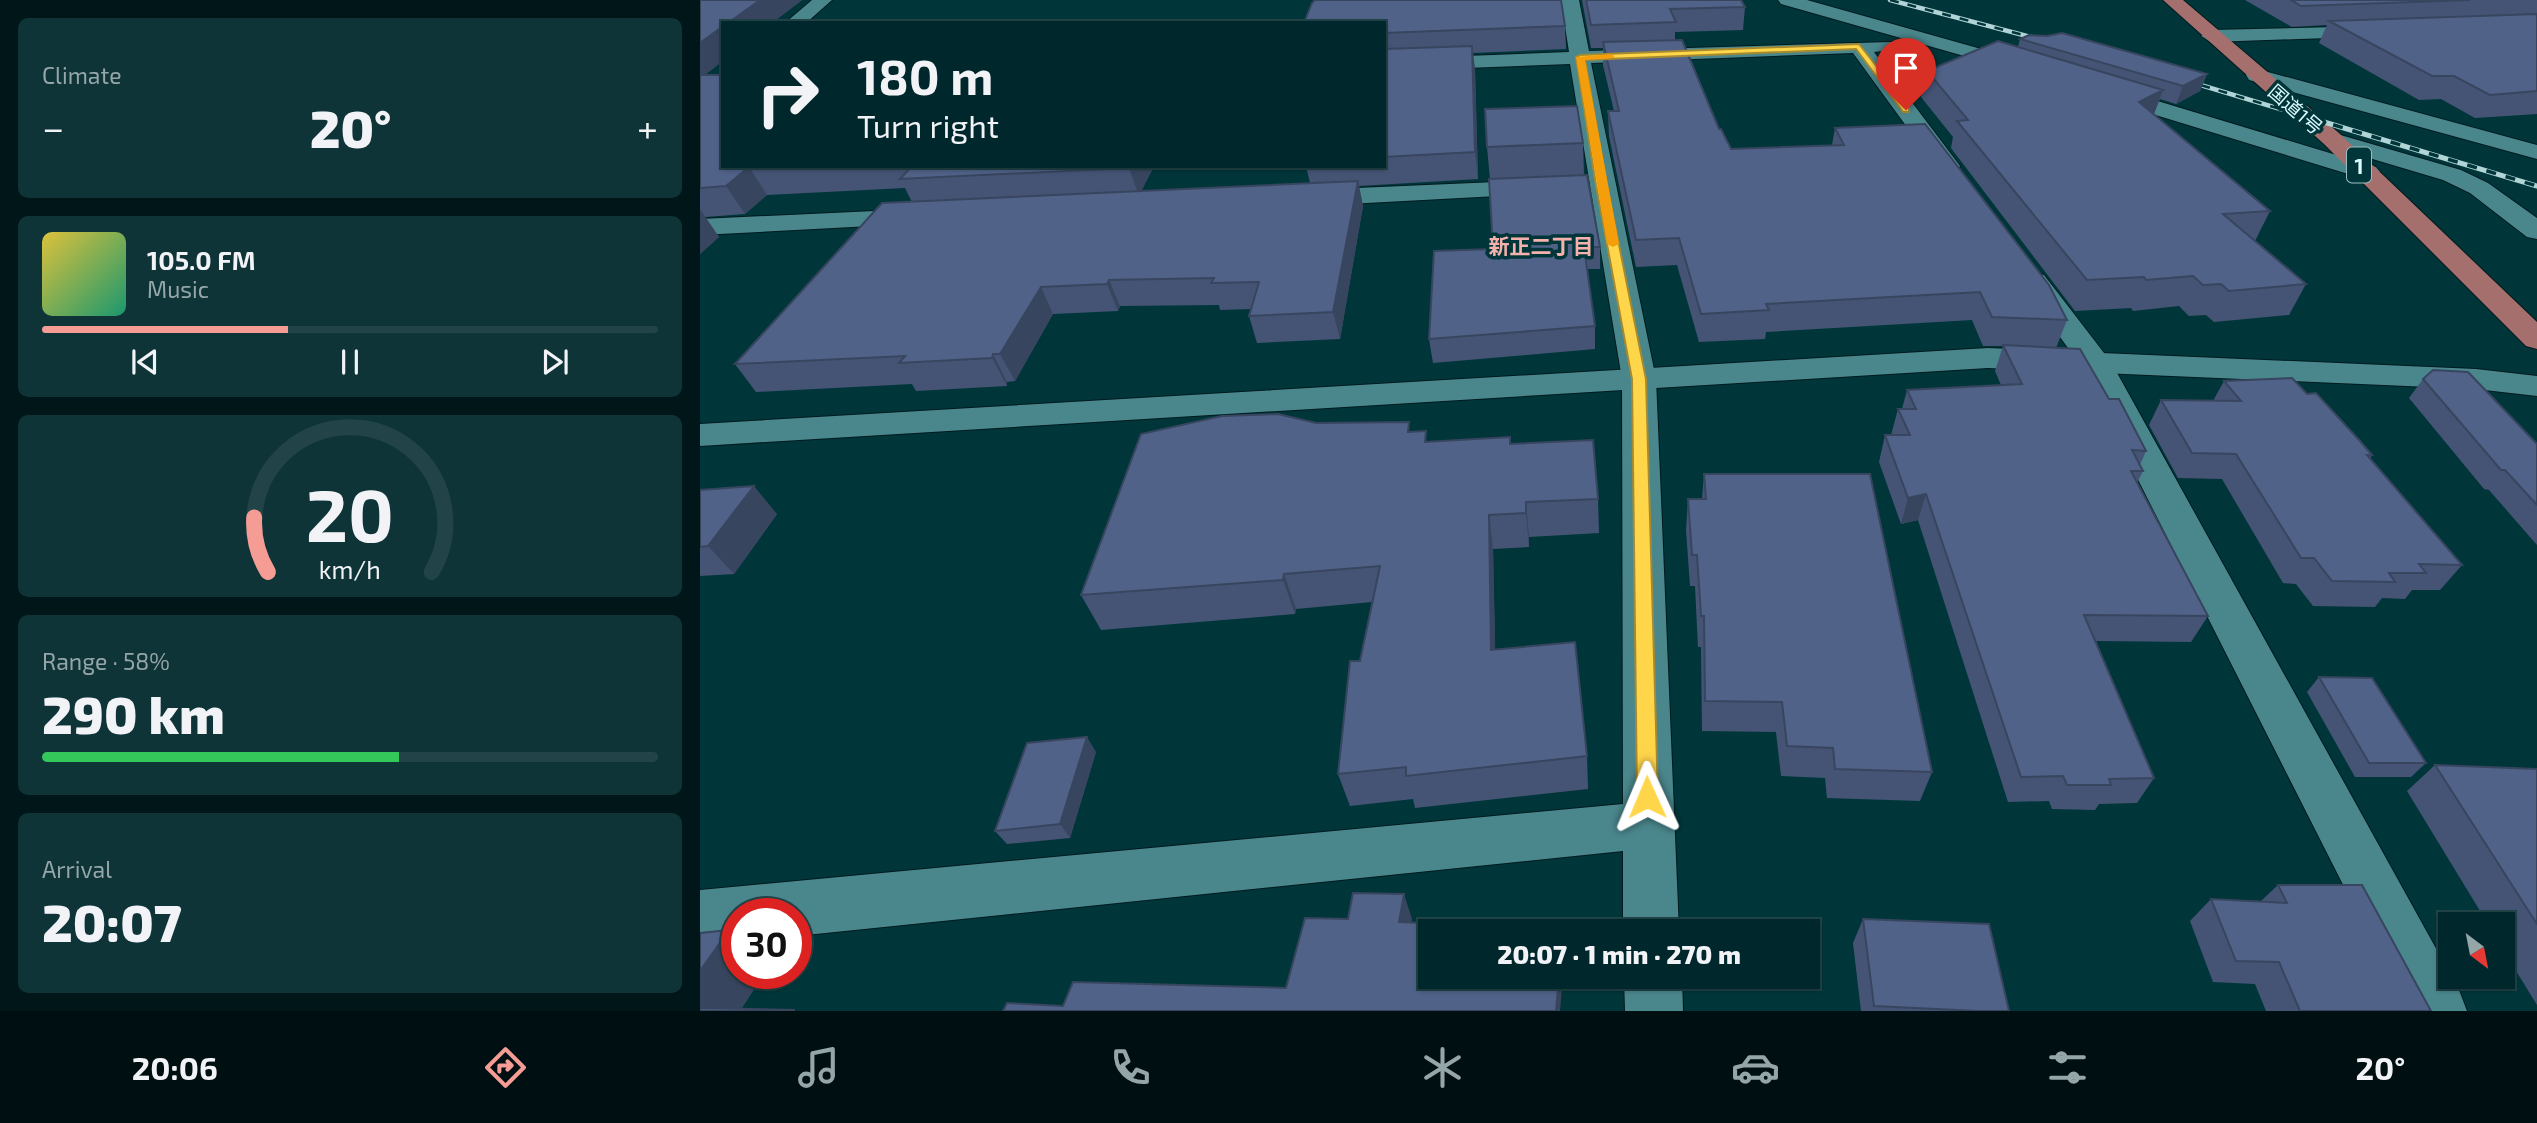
<!DOCTYPE html>
<html lang="en">
<head>
<meta charset="utf-8">
<style>
  body { margin:0; font-family:"Exo 2","Noto Sans JP",sans-serif; background:#0e3438; color:#f1f3f6; height:100vh; display:flex; flex-direction:column; font-size:26px; white-space:nowrap }
  * { box-sizing:border-box; margin:0 }
  p { font-size:23px; color:#95a6a9 }
  .icon { flex:none; width:38px; height:38px; fill:none; stroke:currentColor; stroke-width:2; stroke-linecap:round; stroke-linejoin:round }
  .map { position:relative; flex:1; overflow:hidden }
  .sheet { display:flex; flex-direction:column; gap:18px; padding:18px; background:#001618; width:700px }
  .sheet>* { flex:none }
  .guide { position:absolute; left:21px; top:21px; width:665px; height:147px; border-radius:0px; box-shadow:0 2px 5px #0004,0 0 0 2px #224448; background:#00282c; color:#f1f3f6; overflow:hidden }
  .needle { width:46px; rotate:148deg }
  .controls { position:absolute; left:1738px; top:912px; display:grid; gap:14px }
  .controls a { display:grid; place-items:center; width:77px; height:77px; border-radius:0px; background:#00282c; box-shadow:0 2px 5px #0004,0 0 0 2px #224448; font-size:35px }
  .speed { position:absolute; left:21px; top:898px; display:flex; gap:14px; font-size:35px; font-weight:700; text-align:center }
  .speed>* { display:grid; place-content:center; width:91px; height:91px; border-radius:50%; background:#00282c; box-shadow:0 2px 5px #0004,0 0 0 2px #224448; line-height:1 }
  .speed .limit { border:10px solid #d22; background:#fff; color:#111 }
  .pin { position:absolute; display:grid; place-items:center; width:60px; height:60px; color:#fff; margin:-72px -30px; border-radius:50% 50% 50% 0; rotate:-45deg; box-shadow:0 0 7px #0007 }
  .pin .icon { rotate:45deg }
  .me { position:absolute; width:77px; margin:-38px; rotate:359deg; stroke-linejoin:round; filter:drop-shadow(0 0 5px #0008) }
  .turn { display:flex; align-items:center; gap:24px; height:147px; padding:0 21px; font-size:32px }
  .turn .icon { width:91px; height:91px; stroke-width:2.5 }
  .turn b { display:block; font-size:49px; line-height:60px }
  .big { font-size:52px; font-weight:800; line-height:1.1 }
  .sheet .widget { flex:1; display:flex; flex-direction:column; justify-content:center; gap:10px; min-width:0; padding:0 24px; border-radius:10px; background:#0e3438 }
  .sheet .dial { align-items:center; gap:0 }
  .dial svg { height:182px; overflow:visible; fill:none; stroke:#224448; stroke-width:7; stroke-linecap:round; text-anchor:middle }
  .dial text { fill:#f1f3f6; stroke:none }
  .song { display:flex; align-items:center; gap:21px }
  .cover { width:84px; height:84px; border-radius:10px; background:linear-gradient(135deg,hsl(50 70% 55%),hsl(160 70% 35%)) }
  .played { height:7px; border-radius:4px; background:linear-gradient(90deg,#f59c95 40%,#224448 40%) }
  .keys { display:flex; justify-content:space-around; direction:ltr }
  .heat { display:flex; justify-content:space-between; align-items:center; font-size:38px; direction:ltr }
  .charge { height:10px; border-radius:5px; background:linear-gradient(90deg,#34c759 58%,#224448 0) }
  .trip { position:absolute; left:718px; top:919px; width:402px; height:70px; border-radius:0px; background:#00282c; box-shadow:0 2px 5px #0004,0 0 0 2px #224448; font-weight:800; line-height:70px; text-align:center }
  .menu { display:flex; height:112px; justify-content:space-around; align-items:center; background:#001012; color:#95a6a9 }
  .menu .icon { width:49px; height:49px }
  .menu .current { color:#f59c95 }
  .menu b { font-size:32px; color:#f1f3f6 }
  main { display:flex; flex:1; min-height:0 }
  .map>svg:first-child { display:block }
</style>
</head>
<body>
<main>
<section class="sheet">
<div class="widget"><p>Climate</p>
<div class="heat"><a>−</a><b class="big">20°</b><a>+</a></div>
</div>
<div class="widget">
<div class="song"><i class="cover"></i><div><b>105.0 FM</b><p>Music</p></div></div>
<div class="played"></div>
<div class="keys"><svg class="icon" aria-label="previous" viewBox="0 0 24 24"><path d="M18 5L8 12l10 7zM5 5v14"/></svg><svg class="icon" aria-label="pause" viewBox="0 0 24 24"><path d="M8 5v14M16 5v14"/></svg><svg class="icon" aria-label="next" viewBox="0 0 24 24"><path d="M6 5l10 7-10 7zM19 5v14"/></svg></div>
</div>
<div class="widget dial"><svg viewBox="0 0 100 80">
<path d="M14 69A42 42 0 1 1 86 69"/>
<path d="M14 69A42 42 0 0 1 8 45" stroke="#f59c95"/>
<text x="50" y="56" font-size="32" font-weight="700">20</text>
<text x="50" y="72" font-size="11">km/h</text>
</svg></div>
<div class="widget"><p>Range · 58%</p><b class="big">290 km</b><div class="charge"></div></div>
<div class="widget"><p>Arrival</p><b class="big">20:07</b></div>
</section>
<div class="map">
<svg width="1837" height="1011" viewBox="0 0 1837 1011">
  <rect width="100%" height="100%" fill="#00363a"/>
  <g fill="none" stroke-linecap="round" stroke-linejoin="round">
    <g stroke="#001b1f" stroke-width="2">
      <path id="minor" d="M 112,0 L 132,0 L 106,23 L 85,23 Z
        M 861,0 L 879,0 L 889,51 L 1191,42 L 1194,46 L 1191,50 L 1174,52 L 1260,166 L 1257,171 L 1248,173 L 1239,171 L 1153,53 L 891,63 L 956,379 L 979,931 L 923,931 L 923,851 L 96,936 L 96,914 L 37,914 L 37,941 L 0,944 L 0,890 L 923,804 L 922,379 L 870,64 L 684,71 L 684,59 L 869,52 Z
        M 1078,0 L 1107,0 L 1331,63 L 1334,67 L 1331,71 L 1317,71 L 1081,4 Z
        M 1677,26 L 1687,32 L 1684,36 L 1511,42 L 1501,36 L 1511,30 Z
        M 1557,69 L 1837,145 L 1837,159 L 1549,80 L 1546,75 L 1549,70 Z
        M 1408,86 L 1676,167 L 1680,172 L 1676,177 L 1667,180 L 1658,177 L 1400,98 L 1397,93 L 1400,88 Z
        M 1637,134 L 1761,170 L 1788,183 L 1837,218 L 1837,239 L 1827,237 L 1770,193 L 1743,180 L 1629,146 L 1625,141 L 1629,136 Z
        M 843,180 L 852,183 L 856,188 L 852,193 L 610,206 L 601,204 L 597,198 L 601,192 L 610,190 Z
        M 218,209 L 228,211 L 231,217 L 228,223 L 0,235 L 0,219 Z
        M 1334,272 L 1344,275 L 1411,362 L 1759,990 L 1767,1011 L 1707,1011 L 1379,363 L 1319,281 L 1324,275 Z
        M 924,976 L 982,976 L 983,1011 L 925,1011 Z"/>
    </g>
    <g stroke="#001b1f" stroke-width="2">
      <path id="tertiary" d="M 1288,348 L 1776,369 L 1837,376 L 1837,396 L 1776,389 L 1288,368 L 0,446 L 0,424 Z"/>
    </g>
    <g stroke="#001b1f" stroke-width="2">
      <path id="trunk" d="M 1463,0 L 1483,0 L 1640,134 L 1837,322 L 1837,349 L 1826,346 L 1624,144 Z"/>
    </g>
    <use href="#minor" fill="#4a878d" fill-rule="evenodd"/>
    <use href="#tertiary" fill="#4a878d" fill-rule="evenodd"/>
    <use href="#trunk" fill="#a46f6c" fill-rule="evenodd"/>
    <g stroke="#b1d4d7" stroke-width="4.5">
      <path id="rail-far1" d="M 1190,0 L 1346,41
        M 1484,80 L 1620,121"/>
    </g>
    <g stroke="#b1d4d7" stroke-width="5">
      <path id="rail" d="M 1614,119 L 1837,186"/>
    </g>
    <use href="#rail-far1" stroke="#00363a" stroke-width="2.5" stroke-dasharray="9" stroke-linecap="butt"/>
    <use href="#rail" stroke="#00363a" stroke-width="3.5" stroke-dasharray="10" stroke-linecap="butt"/>
  </g>
  <path fill="#455475" d="M 0,0 L 102,0 L 4,75 L 23,166 L 454,166 L 441,191 L 610,183 L 606,166 L 684,166 L 684,23 L 865,26 L 866,49 L 773,53 L 775,70 L 778,179 L 659,186 L 663,206 L 640,339 L 557,343 L 549,316 L 551,309 L 520,310 L 519,305 L 420,306 L 418,311 L 353,314 L 315,381 L 307,382 L 307,386 L 216,391 L 212,384 L 56,392 L 35,364 L 212,202 L 205,188 L 67,195 L 45,214 L 5,217 L 19,237 L 0,254 Z
    M 882,0 L 1041,0 L 1045,7 L 1043,30 L 975,32 L 975,40 L 1019,129 L 1031,149 L 1132,145 L 1135,128 L 1367,320 L 1356,348 L 1409,399 L 1446,451 L 1440,465 L 1443,471 L 1437,483 L 1508,616 L 1491,642 L 1396,641 L 1454,778 L 1437,803 L 1399,804 L 1395,810 L 1352,809 L 1349,801 L 1308,802 L 1218,520 L 1201,524 L 1179,462 L 1185,435 L 1191,435 L 1198,409 L 1202,409 L 1207,390 L 1301,385 L 1295,371 L 1303,346 L 1283,346 L 1272,320 L 1066,332 L 1065,339 L 999,342 L 977,265 L 936,267 L 909,136 L 908,111 L 914,111 L 903,65 L 903,48 L 891,48 Z
    M 1545,0 L 1837,0 L 1837,114 L 1775,118 L 1741,99 L 1719,100 L 1619,43 L 1627,25 L 1592,27 Z
    M 1320,39 L 1507,74 L 1500,91 L 1476,104 L 1460,99 L 1454,114 L 1570,211 L 1555,241 L 1606,284 L 1589,315 L 1514,322 L 1506,315 L 1489,316 L 1479,306 L 1433,311 L 1431,308 L 1375,311 L 1251,148 L 1253,137 L 1221,97 L 1227,71 L 1318,47 Z
    M 883,143 L 884,175 L 900,247 L 900,269 L 887,269 L 895,326 L 895,349 L 733,363 L 729,339 L 793,249 L 790,179 L 787,147 Z
    M 1723,379 L 1837,444 L 1837,545 L 1789,490 L 1784,489 L 1709,398 Z
    M 1524,381 L 1607,394 L 1672,455 L 1670,459 L 1762,565 L 1740,590 L 1712,590 L 1705,599 L 1682,598 L 1675,607 L 1613,606 L 1596,584 L 1583,583 L 1522,479 L 1478,478 L 1449,425 L 1461,400 L 1513,401 Z
    M 616,423 L 711,432 L 728,442 L 811,444 L 898,499 L 899,533 L 829,537 L 829,547 L 793,549 L 795,649 L 887,756 L 888,789 L 715,808 L 713,799 L 650,806 L 638,774 L 672,602 L 596,609 L 595,614 L 401,630 L 381,595 Z
    M 1004,474 L 1232,772 L 1220,801 L 1127,798 L 1125,778 L 1081,776 L 1076,732 L 1002,731 L 1001,647 L 998,647 L 995,586 L 990,586 L 986,530 L 988,499 L 1002,499 Z
    M 0,490 L 77,514 L 34,574 L 0,576 Z
    M 1619,677 L 1726,763 L 1711,777 L 1655,777 L 1607,692 Z
    M 396,752 L 370,838 L 307,844 L 295,831 Z
    M 1735,765 L 1837,769 L 1837,1005 L 1802,948 L 1802,924 L 1788,924 L 1707,791 Z
    M 1578,885 L 1731,1011 L 1566,1011 L 1555,984 L 1513,982 L 1490,921 L 1511,899 L 1561,901 Z
    M 1163,919 L 1309,1011 L 1161,1011 L 1153,943 Z"/>
  <path fill="#38455f" d="M 60,0 L 102,0 L 72,23 L 28,23 Z
    M 23,26 L 23,61 L 0,79 L 0,43 Z
    M 772,46 L 775,70 L 778,179 L 775,152 Z
    M 1507,74 L 1500,91 L 1476,104 L 1483,86 Z
    M 1463,90 L 1453,116 L 1439,102 Z
    M 430,166 L 454,166 L 439,196 L 429,168 Z
    M 49,167 L 67,195 L 45,214 L 26,186 Z
    M 658,181 L 663,206 L 640,339 L 633,312 Z
    M 0,209 L 19,237 L 0,254 Z
    M 409,280 L 420,306 L 418,311 L 407,284 Z
    M 341,287 L 353,314 L 315,381 L 300,354 Z
    M 293,354 L 307,382 L 307,386 L 292,358 Z
    M 54,486 L 77,514 L 34,574 L 8,546 Z
    M 1226,494 L 1218,520 L 1201,524 L 1208,498 Z
    M 826,502 L 829,537 L 829,547 L 826,513 Z
    M 789,515 L 793,549 L 796,684 L 791,650 Z
    M 584,574 L 596,609 L 595,614 L 583,580 Z
    M 387,737 L 396,752 L 370,838 L 360,824 Z
    M 704,894 L 712,919 L 707,946 L 699,922 Z
    M 29,930 L 37,935 L 37,973 L 65,973 L 40,1011 L 0,1011 L 0,971 Z
    M 859,976 L 863,976 L 860,1011 L 856,1011 Z"/>
  <path fill="#506288" stroke="#38455f" stroke-width="2" d="M 0,0 L 60,0 L 28,23 L 23,23 L 23,26 L 0,43 Z
    M 615,0 L 861,0 L 865,26 L 684,33 L 684,23 L 604,23 L 612,3 Z
    M 886,0 L 1041,0 L 1045,7 L 970,9 L 976,22 L 891,25 Z
    M 1591,0 L 1770,0 L 1601,6 Z
    M 1837,14 L 1837,91 L 1790,95 L 1754,76 L 1732,76 L 1629,21 Z
    M 1362,33 L 1507,74 L 1483,86 L 1320,39 L 1329,35 L 1347,36 Z
    M 982,40 L 1019,129 L 1021,129 L 1031,149 L 1144,145 L 1135,128 L 1225,124 L 1349,285 L 1367,320 L 1292,317 L 1280,292 L 1066,304 L 1069,310 L 1001,314 L 979,238 L 936,240 L 908,111 L 919,111 L 903,42 Z
    M 1298,41 L 1463,90 L 1439,102 L 1570,211 L 1523,214 L 1606,284 L 1529,291 L 1521,284 L 1503,285 L 1493,276 L 1446,280 L 1444,277 L 1387,280 L 1257,121 L 1268,120 L 1227,71 Z
    M 772,46 L 775,152 L 684,157 L 684,49 Z
    M 0,75 L 23,75 L 23,166 L 65,166 L 49,167 L 26,186 L 0,188 Z
    M 877,106 L 883,143 L 787,147 L 785,109 Z
    M 212,166 L 430,166 L 429,168 L 200,179 Z
    M 887,175 L 900,247 L 884,247 L 895,326 L 729,339 L 734,251 L 793,249 L 789,179 Z
    M 658,181 L 633,312 L 549,316 L 559,282 L 511,283 L 514,278 L 409,280 L 407,284 L 341,287 L 300,354 L 293,354 L 292,358 L 199,363 L 205,356 L 35,364 L 182,203 Z
    M 1303,345 L 1380,349 L 1409,399 L 1419,399 L 1446,451 L 1432,450 L 1443,471 L 1431,471 L 1508,616 L 1384,615 L 1454,778 L 1409,779 L 1411,785 L 1367,785 L 1363,776 L 1321,777 L 1226,494 L 1208,498 L 1185,435 L 1210,435 L 1198,409 L 1216,409 L 1207,390 L 1322,384 Z
    M 1733,370 L 1768,372 L 1837,444 L 1837,505 L 1805,470 L 1801,470 L 1723,379 Z
    M 1592,378 L 1607,394 L 1616,393 L 1660,441 L 1672,455 L 1667,455 L 1762,565 L 1719,564 L 1726,573 L 1689,573 L 1695,582 L 1632,581 L 1614,558 L 1601,558 L 1536,454 L 1492,453 L 1461,400 L 1541,401 L 1524,381 Z
    M 578,414 L 616,423 L 709,422 L 708,432 L 726,431 L 725,442 L 810,437 L 810,444 L 893,440 L 898,499 L 826,502 L 826,513 L 789,515 L 791,650 L 875,642 L 887,756 L 706,776 L 706,767 L 638,774 L 650,661 L 660,661 L 680,566 L 584,574 L 583,580 L 381,595 L 441,434 L 522,416 Z
    M 1004,474 L 1170,474 L 1232,772 L 1135,769 L 1133,748 L 1087,746 L 1082,702 L 1005,701 L 1004,616 L 1001,616 L 997,555 L 992,555 L 988,499 L 1006,499 Z
    M 54,486 L 8,546 L 0,547 L 0,490 Z
    M 1619,677 L 1672,678 L 1726,763 L 1669,763 Z
    M 387,737 L 360,824 L 295,831 L 327,743 Z
    M 1735,765 L 1837,769 L 1837,924 Z
    M 1578,885 L 1662,885 L 1731,1011 L 1600,1011 L 1579,962 L 1536,961 L 1511,899 L 1587,903 Z
    M 653,893 L 704,894 L 699,922 L 862,929 L 862,931 L 730,931 L 730,976 L 859,976 L 856,1011 L 303,1011 L 307,1003 L 363,1006 L 373,982 L 586,988 L 605,918 L 648,919 Z
    M 1163,919 L 1289,924 L 1309,1011 L 1278,1011 L 1174,1006 Z
    M 29,930 L 0,971 L 0,933 Z
    M 0,1008 L 95,1010 L 0,1011 Z"/>
  <path fill="#ffd54a" stroke="#a68a30" stroke-width="2" d="M 1159,44 L 1209,108 L 1209,112 L 1203,112 L 1156,49 L 885,60 L 907,185 L 946,379 L 958,797 L 955,804 L 947,807 L 940,804 L 937,797 L 932,379 L 896,185 L 876,57 L 880,55 Z"/>
  <path fill="#f59e0b" d="M 912,54 L 915,58 L 885,60 L 919,244 L 913,247 L 907,244 L 876,57 Z"/>
  <g text-anchor="middle" dominant-baseline="central" stroke-width="7" stroke-linejoin="round" paint-order="stroke">
    <g font-size="19" fill="#dbfafd" stroke="#00363a">
      <text transform="translate(1596 109) rotate(41)">国道1号</text>
    </g>
    <rect fill="#00363a" stroke="#99bfc2" stroke-width="2" x="1647" y="147.5" width="24" height="35" rx="5"/>
    <g font-size="21" font-weight="bold" fill="#dbfafd">
      <text x="1659" y="165">1</text>
    </g>
    <g font-size="21" font-weight="bold" fill="#f5b2ac" stroke="#00363a">
      <text x="841" y="245">新正二丁目</text>
    </g>
  </g>
</svg>
<div class="controls">
<a><svg class="needle" viewBox="-14 -14 28 28"><path d="M0-13l5 13h-10z" fill="#e53935"/><path d="M0 13l5-13h-10z" fill="#95a6a9"/></svg></a>
</div>
<div class="speed"><div class="limit">30</div></div>
<div class="pin" style="left:1206px;top:110px;background:#d93025"><svg class="icon" aria-label="arrive" viewBox="0 0 24 24"><path d="M6 21V4h12l-3 4 3 4H6"/></svg></div>
<svg class="me" style="left:947px;top:797px" viewBox="-20 -20 40 40"><path d="M0-17L14 15 0 8-14 15z" fill="#ffd54a" stroke="#fff" stroke-width="4"/></svg>
<div class="trip">20:07 · 1 min · 270 m</div>
<div class="guide">
<div class="turn"><svg class="icon" aria-label="right" viewBox="0 0 24 24"><path d="M7 20v-9h11M14 6l5 5-5 5"/></svg><div><b>180 m</b>Turn right</div></div>
</div>
</div>
</main>
<nav class="menu">
<b>20:06</b>
<svg class="icon current" aria-label="directions" viewBox="0 0 24 24"><path d="M12 3l9 9-9 9-9-9zM9 14v-3h6M13 9l2 2-2 2"/></svg>
<svg class="icon" aria-label="music" viewBox="0 0 24 24"><path d="M9 18V5l10-2v13"/><circle cx="6" cy="18" r="3"/><circle cx="16" cy="16" r="3"/></svg>
<svg class="icon" aria-label="phone" viewBox="0 0 24 24"><path d="M5 4h4l2 5-3 2q2 4 5 5l2-3 5 2v4C11 20 4 13 5 4z"/></svg>
<svg class="icon" aria-label="climate" viewBox="0 0 24 24"><path d="M12 3v18M4 7l16 10M4 17L20 7"/></svg>
<svg class="icon" aria-label="car" viewBox="0 0 24 24"><path d="M5 17H2v-5l4-1 3-4h7l3 4 3 1v5h-3M9 17h6M6 11h13"/><circle cx="7" cy="17" r="2"/><circle cx="17" cy="17" r="2"/></svg>
<svg class="icon" aria-label="filters" viewBox="0 0 24 24"><path d="M4 7h16M4 17h16"/><circle cx="9" cy="7" r="2"/><circle cx="15" cy="17" r="2"/></svg>
<b>20°</b>
</nav>
</body>
</html>
